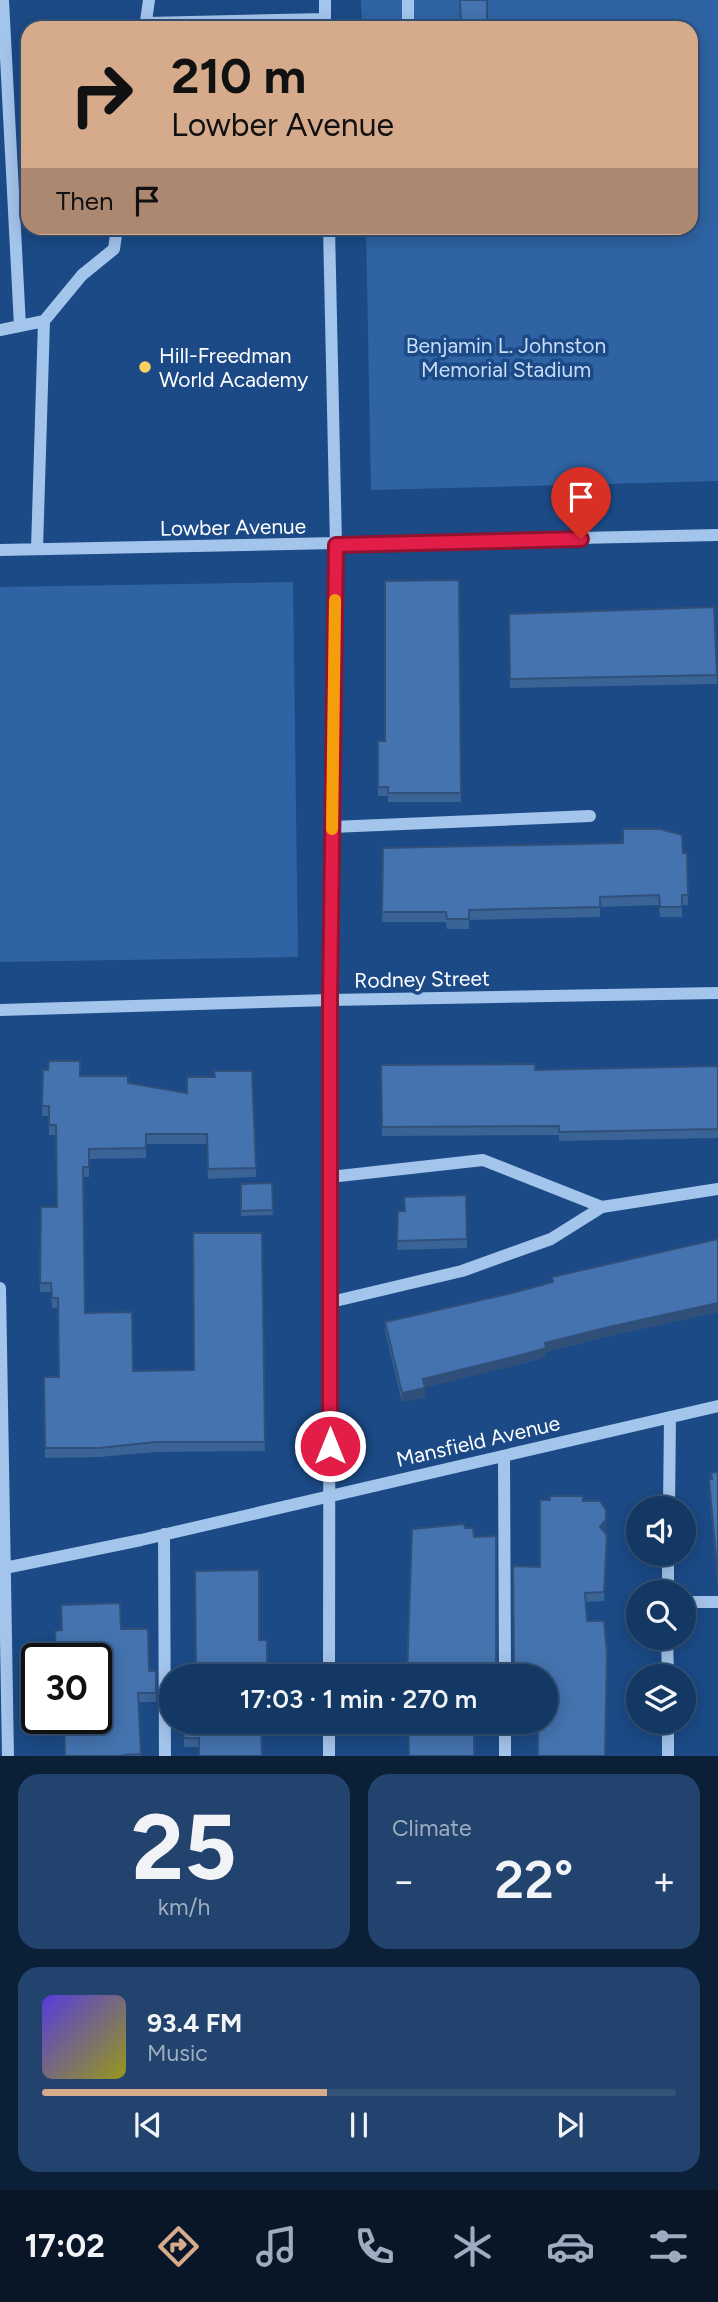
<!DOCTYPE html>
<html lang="en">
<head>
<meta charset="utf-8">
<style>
  body { margin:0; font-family:Figtree,sans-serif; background:#21436d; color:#f1f3f6; height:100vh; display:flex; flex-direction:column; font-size:26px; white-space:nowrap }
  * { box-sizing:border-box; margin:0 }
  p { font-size:23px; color:#9dacbf }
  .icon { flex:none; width:38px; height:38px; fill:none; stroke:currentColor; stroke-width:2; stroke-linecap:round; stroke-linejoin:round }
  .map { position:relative; height:1756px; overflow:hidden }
  .sheet { display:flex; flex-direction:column; gap:18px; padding:18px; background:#0b1f37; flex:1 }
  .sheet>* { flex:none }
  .guide { position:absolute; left:21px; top:21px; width:677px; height:214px; border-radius:21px; box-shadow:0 4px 18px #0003,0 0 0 2px #335278; background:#d6ab8b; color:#111; overflow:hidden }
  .fabs { position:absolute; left:626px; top:1496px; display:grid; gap:14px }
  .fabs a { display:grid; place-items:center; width:70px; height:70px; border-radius:50%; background:#143864; box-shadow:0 4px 18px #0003,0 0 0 2px #335278; font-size:35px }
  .speed { position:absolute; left:21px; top:1643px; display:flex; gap:14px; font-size:35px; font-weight:700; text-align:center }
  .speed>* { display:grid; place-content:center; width:91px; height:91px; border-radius:50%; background:#143864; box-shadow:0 4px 18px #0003,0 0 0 2px #335278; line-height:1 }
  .speed .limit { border:4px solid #111; border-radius:10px; background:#fff; color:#111 }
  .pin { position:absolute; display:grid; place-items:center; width:60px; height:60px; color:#fff; margin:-72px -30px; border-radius:50% 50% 50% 0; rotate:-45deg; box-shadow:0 0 7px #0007 }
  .pin .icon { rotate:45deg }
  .me { position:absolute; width:77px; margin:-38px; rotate:0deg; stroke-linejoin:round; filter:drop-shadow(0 0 5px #0008) }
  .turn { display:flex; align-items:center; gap:24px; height:147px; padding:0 35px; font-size:32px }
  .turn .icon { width:91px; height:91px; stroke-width:2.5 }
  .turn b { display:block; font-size:49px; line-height:60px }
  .then { display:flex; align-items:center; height:66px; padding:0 35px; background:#0003; gap:14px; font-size:26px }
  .big { font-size:52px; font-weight:600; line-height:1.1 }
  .sheet .tile { flex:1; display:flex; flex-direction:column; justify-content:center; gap:10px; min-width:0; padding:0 24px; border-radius:21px; background:#21436d }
  .sheet .dial { align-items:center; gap:0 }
  .dial b { font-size:91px; line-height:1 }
  .song { display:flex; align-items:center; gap:21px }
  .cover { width:84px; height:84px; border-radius:10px; background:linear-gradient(135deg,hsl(250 70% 55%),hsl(60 70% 35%)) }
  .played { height:7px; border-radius:4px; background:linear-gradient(90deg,#d6ab8b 45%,#335278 45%) }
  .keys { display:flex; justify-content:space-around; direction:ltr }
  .heat { display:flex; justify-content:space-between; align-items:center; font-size:38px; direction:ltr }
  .sheet .tiles { flex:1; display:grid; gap:18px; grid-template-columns:1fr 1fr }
  .tile:last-child { grid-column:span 2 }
  .trip { position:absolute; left:159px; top:1664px; width:399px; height:70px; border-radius:35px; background:#143864; box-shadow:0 4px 18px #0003,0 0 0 2px #335278; font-weight:600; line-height:70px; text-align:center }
  .menu { display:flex; height:112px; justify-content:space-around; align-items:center; background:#081628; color:#9dacbf }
  .menu .icon { width:49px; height:49px }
  .menu .active { color:#d6ab8b }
  .menu b { font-size:32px; color:#f1f3f6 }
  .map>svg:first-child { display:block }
</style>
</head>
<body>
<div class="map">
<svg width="718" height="1756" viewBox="0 0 718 1756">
  <rect width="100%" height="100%" fill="#1b4a86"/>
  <path fill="#2f63a4" d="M 361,0 L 718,0 L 718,481 L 371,490 L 366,228 L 691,228 L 691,28 L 362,28 Z
    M 293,582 L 298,957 L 0,962 L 0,587 Z"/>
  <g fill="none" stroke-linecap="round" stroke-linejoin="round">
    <path stroke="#a3c4eb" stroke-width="12" d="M 3,0 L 20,326
      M 325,0 L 325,28
      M 408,0 L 408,28
      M 146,23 L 325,19
      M 145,28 L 149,0
      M 329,228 L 336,545 L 330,1000 L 329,1676
      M 0,330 L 44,321
      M 37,549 L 44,321 L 82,275 L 114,249 L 117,228
      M 0,550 L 718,535
      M 332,827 L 590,816
      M 0,1010 L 330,1000 L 718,993
      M 330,1177 L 483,1160 L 602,1207 L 718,1189
      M 0,1288 L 8,1756
      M 331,1302 L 462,1271 L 551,1239 L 602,1207
      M 504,1457 L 505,1676
      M 669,1508 L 670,1417
      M 164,1534 L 165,1756
      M 0,1569 L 141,1540 L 718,1406
      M 668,1592 L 668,1554
      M 684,1602 L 718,1602
      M 667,1638 L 668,1676
      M 505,1722 L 505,1756
      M 668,1722 L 668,1756
      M 329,1756 L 329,1722"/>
  </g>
  <path fill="#3a6396" d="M 459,580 L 461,802 L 388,802 L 388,796 L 378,796 L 378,741 L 385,741 Z
    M 509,614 L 717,675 L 717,684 L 510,688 Z
    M 383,848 L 687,853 L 688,905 L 682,905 L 682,917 L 660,917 L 659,905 L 600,907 L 600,917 L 469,920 L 469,929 L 447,929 L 446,922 L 382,922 Z
    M 381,1065 L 535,1070 L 718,1066 L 718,1138 L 559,1141 L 559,1135 L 382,1136 Z
    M 43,1070 L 187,1093 L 256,1168 L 256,1177 L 208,1179 L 207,1144 L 146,1144 L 146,1158 L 89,1159 L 89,1177 L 83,1177 L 85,1313 L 133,1371 L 194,1370 L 262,1233 L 265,1451 L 156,1452 L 99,1457 L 45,1458 L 44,1377 L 59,1377 L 58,1308 L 52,1308 L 51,1292 L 40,1292 L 41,1207 L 57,1207 L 56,1135 L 49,1135 L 49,1116 L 42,1116 Z
    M 272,1183 L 273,1215 L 241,1216 L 241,1184 Z
    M 466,1195 L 467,1248 L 397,1250 L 398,1211 L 404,1211 Z
    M 718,1239 L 718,1312 L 609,1336 L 546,1352 L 546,1357 L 525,1363 L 425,1387 L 425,1397 L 402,1402 L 385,1331 L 385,1322 L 512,1293 L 552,1283 L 552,1277 Z
    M 718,1472 L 718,1589 L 709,1490 L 709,1479 L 711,1479 L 711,1473 Z
    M 583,1501 L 606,1528 L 604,1531 L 607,1544 L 604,1601 L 586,1602 L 539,1676 L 514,1675 L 513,1566 L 540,1567 Z
    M 465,1528 L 474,1537 L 496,1536 L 496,1674 L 488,1674 Z
    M 121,1629 L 149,1671 L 156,1671 L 156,1702 L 139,1702 L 141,1756 L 65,1756 L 96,1659 L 56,1659 L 55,1631 Z
    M 259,1640 L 267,1640 L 267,1675 L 196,1669 Z
    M 184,1722 L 261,1722 L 199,1747 L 184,1747 Z"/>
  <path fill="#30507a" d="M 718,1303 L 718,1312 L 609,1336 L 546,1352 L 546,1357 L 525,1363 L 423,1388 L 423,1379 L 545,1343 L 609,1327 Z
    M 425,1388 L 425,1397 L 402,1402 L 402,1393 Z
    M 606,1519 L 606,1528 L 600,1536 L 600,1527 Z"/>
  <path fill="#4473af" stroke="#30507a" stroke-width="2" d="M 460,0 L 487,0 L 487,24 L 496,24 L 496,28 L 461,28 Z
    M 459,580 L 461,793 L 388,793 L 388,787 L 378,787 L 378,741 L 385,741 L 385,581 Z
    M 714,607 L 717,675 L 510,679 L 509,614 Z
    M 623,829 L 660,829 L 682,835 L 683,853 L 687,853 L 688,895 L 682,895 L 682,907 L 660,907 L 659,895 L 600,897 L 600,907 L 469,910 L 469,919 L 447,919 L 446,912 L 382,912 L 383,848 L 623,843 Z
    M 49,1061 L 80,1061 L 80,1076 L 128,1076 L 128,1083 L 187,1093 L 187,1077 L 215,1077 L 214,1071 L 252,1071 L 256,1168 L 208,1169 L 207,1134 L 146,1134 L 146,1148 L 89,1149 L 89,1167 L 83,1167 L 85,1313 L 132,1312 L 133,1371 L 194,1370 L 193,1233 L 262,1233 L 265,1442 L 156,1442 L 99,1448 L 45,1448 L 44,1377 L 59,1377 L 58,1298 L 52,1298 L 51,1283 L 40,1283 L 41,1207 L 57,1207 L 56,1125 L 49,1125 L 49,1106 L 42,1106 L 43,1070 L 48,1070 Z
    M 535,1064 L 535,1070 L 718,1066 L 718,1129 L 559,1132 L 559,1126 L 382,1127 L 381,1065 Z
    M 272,1183 L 273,1210 L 241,1211 L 241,1184 Z
    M 466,1195 L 467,1239 L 397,1241 L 398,1211 L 405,1211 L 404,1197 Z
    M 718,1239 L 718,1303 L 609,1327 L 545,1343 L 546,1348 L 525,1354 L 423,1379 L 425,1388 L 402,1393 L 385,1322 L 512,1293 L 553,1282 L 552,1277 Z
    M 718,1472 L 718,1579 L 709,1479 L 712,1479 L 711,1473 Z
    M 550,1496 L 583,1496 L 583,1501 L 600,1501 L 606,1510 L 606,1519 L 600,1527 L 607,1535 L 604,1592 L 585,1593 L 587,1621 L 604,1621 L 607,1653 L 605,1756 L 538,1756 L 538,1722 L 546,1722 L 546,1676 L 539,1676 L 539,1667 L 514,1666 L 513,1566 L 540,1567 L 540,1500 L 550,1500 Z
    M 464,1524 L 465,1528 L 473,1528 L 474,1537 L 496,1536 L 496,1665 L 488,1665 L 488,1676 L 407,1676 L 412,1529 Z
    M 259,1570 L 259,1640 L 267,1640 L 267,1666 L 260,1665 L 260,1676 L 173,1676 L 173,1670 L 196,1669 L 195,1571 Z
    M 120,1603 L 121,1629 L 148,1629 L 149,1671 L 156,1671 L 156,1693 L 138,1693 L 141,1754 L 124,1755 L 124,1756 L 65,1756 L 64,1718 L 96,1718 L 96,1659 L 64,1659 L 63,1653 L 56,1653 L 55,1631 L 62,1630 L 61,1605 Z
    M 184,1722 L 261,1722 L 262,1756 L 199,1756 L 199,1738 L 184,1738 Z
    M 408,1722 L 474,1722 L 474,1756 L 409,1756 Z"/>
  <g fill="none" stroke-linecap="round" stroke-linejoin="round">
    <g stroke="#92132f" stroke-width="18">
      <path id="route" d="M 330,1446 L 330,1000 L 336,545 L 581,539"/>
    </g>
    <use href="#route" stroke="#e11d48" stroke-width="12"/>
    <path stroke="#f59e0b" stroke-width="12" d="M 332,829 L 335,600"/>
  </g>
  <circle fill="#fcd060" stroke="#1b4a86" stroke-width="2.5" cx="145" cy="367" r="7"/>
  <g text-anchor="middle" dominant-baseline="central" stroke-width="7" stroke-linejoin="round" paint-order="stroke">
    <g font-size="21" fill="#c8def8" stroke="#1b4a86">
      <text x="506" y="345">Benjamin L. Johnston<tspan x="506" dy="24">Memorial Stadium</tspan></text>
    </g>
    <g font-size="21" fill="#fff" stroke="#1b4a86" text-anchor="start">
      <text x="159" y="355">Hill-Freedman<tspan x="159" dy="24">World Academy</tspan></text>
    </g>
    <g font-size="21" fill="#fff" stroke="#1b4a86">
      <text transform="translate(233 527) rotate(-1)">Lowber Avenue</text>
      <text transform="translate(422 979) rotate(-1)">Rodney Street</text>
      <text transform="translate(478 1441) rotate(-13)">Mansfield Avenue</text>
    </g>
  </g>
</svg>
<div class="fabs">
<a><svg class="icon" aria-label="sound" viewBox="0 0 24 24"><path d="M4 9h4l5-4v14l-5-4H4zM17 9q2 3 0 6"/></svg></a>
<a><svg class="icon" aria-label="search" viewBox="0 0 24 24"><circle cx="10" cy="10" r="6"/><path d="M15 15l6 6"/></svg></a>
<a><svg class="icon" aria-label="layers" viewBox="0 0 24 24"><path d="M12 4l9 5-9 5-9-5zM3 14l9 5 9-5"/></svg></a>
</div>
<div class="speed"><div class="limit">30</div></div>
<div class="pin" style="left:581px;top:539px;background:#d93025"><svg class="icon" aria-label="arrive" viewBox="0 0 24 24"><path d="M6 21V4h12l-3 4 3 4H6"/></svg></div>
<svg class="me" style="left:330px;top:1446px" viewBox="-20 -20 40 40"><circle r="17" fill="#e11d48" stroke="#fff" stroke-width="3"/><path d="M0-11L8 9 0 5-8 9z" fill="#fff"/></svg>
<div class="trip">17:03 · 1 min · 270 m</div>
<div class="guide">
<div class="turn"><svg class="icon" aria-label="right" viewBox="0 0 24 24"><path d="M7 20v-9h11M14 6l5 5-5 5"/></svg><div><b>210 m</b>Lowber Avenue</div></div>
<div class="then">Then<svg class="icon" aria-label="arrive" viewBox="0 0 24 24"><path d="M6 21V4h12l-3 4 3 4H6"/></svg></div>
</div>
</div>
<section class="sheet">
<div class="tiles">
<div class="tile dial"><b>25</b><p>km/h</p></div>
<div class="tile"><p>Climate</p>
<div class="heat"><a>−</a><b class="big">22°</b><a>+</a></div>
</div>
<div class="tile">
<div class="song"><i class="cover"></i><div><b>93.4 FM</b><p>Music</p></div></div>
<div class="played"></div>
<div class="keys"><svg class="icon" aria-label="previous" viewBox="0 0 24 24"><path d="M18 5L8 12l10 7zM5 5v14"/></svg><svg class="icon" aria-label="pause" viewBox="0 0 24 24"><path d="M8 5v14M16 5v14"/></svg><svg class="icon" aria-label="next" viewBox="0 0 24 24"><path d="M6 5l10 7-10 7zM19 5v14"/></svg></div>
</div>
</div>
</section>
<nav class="menu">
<b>17:02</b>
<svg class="icon active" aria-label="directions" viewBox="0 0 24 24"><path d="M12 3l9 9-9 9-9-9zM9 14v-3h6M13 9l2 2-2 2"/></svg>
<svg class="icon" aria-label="music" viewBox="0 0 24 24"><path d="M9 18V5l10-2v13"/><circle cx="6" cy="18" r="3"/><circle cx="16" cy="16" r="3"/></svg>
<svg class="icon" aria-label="phone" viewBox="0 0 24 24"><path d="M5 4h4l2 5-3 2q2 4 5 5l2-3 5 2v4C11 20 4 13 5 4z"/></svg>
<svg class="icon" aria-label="climate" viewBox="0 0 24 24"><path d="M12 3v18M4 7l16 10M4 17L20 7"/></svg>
<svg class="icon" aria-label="car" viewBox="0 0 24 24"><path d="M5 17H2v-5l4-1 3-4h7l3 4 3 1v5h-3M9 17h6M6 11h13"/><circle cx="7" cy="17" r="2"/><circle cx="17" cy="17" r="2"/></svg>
<svg class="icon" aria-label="filters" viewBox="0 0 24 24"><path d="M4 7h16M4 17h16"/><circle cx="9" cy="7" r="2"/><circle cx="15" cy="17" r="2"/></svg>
</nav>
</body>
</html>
